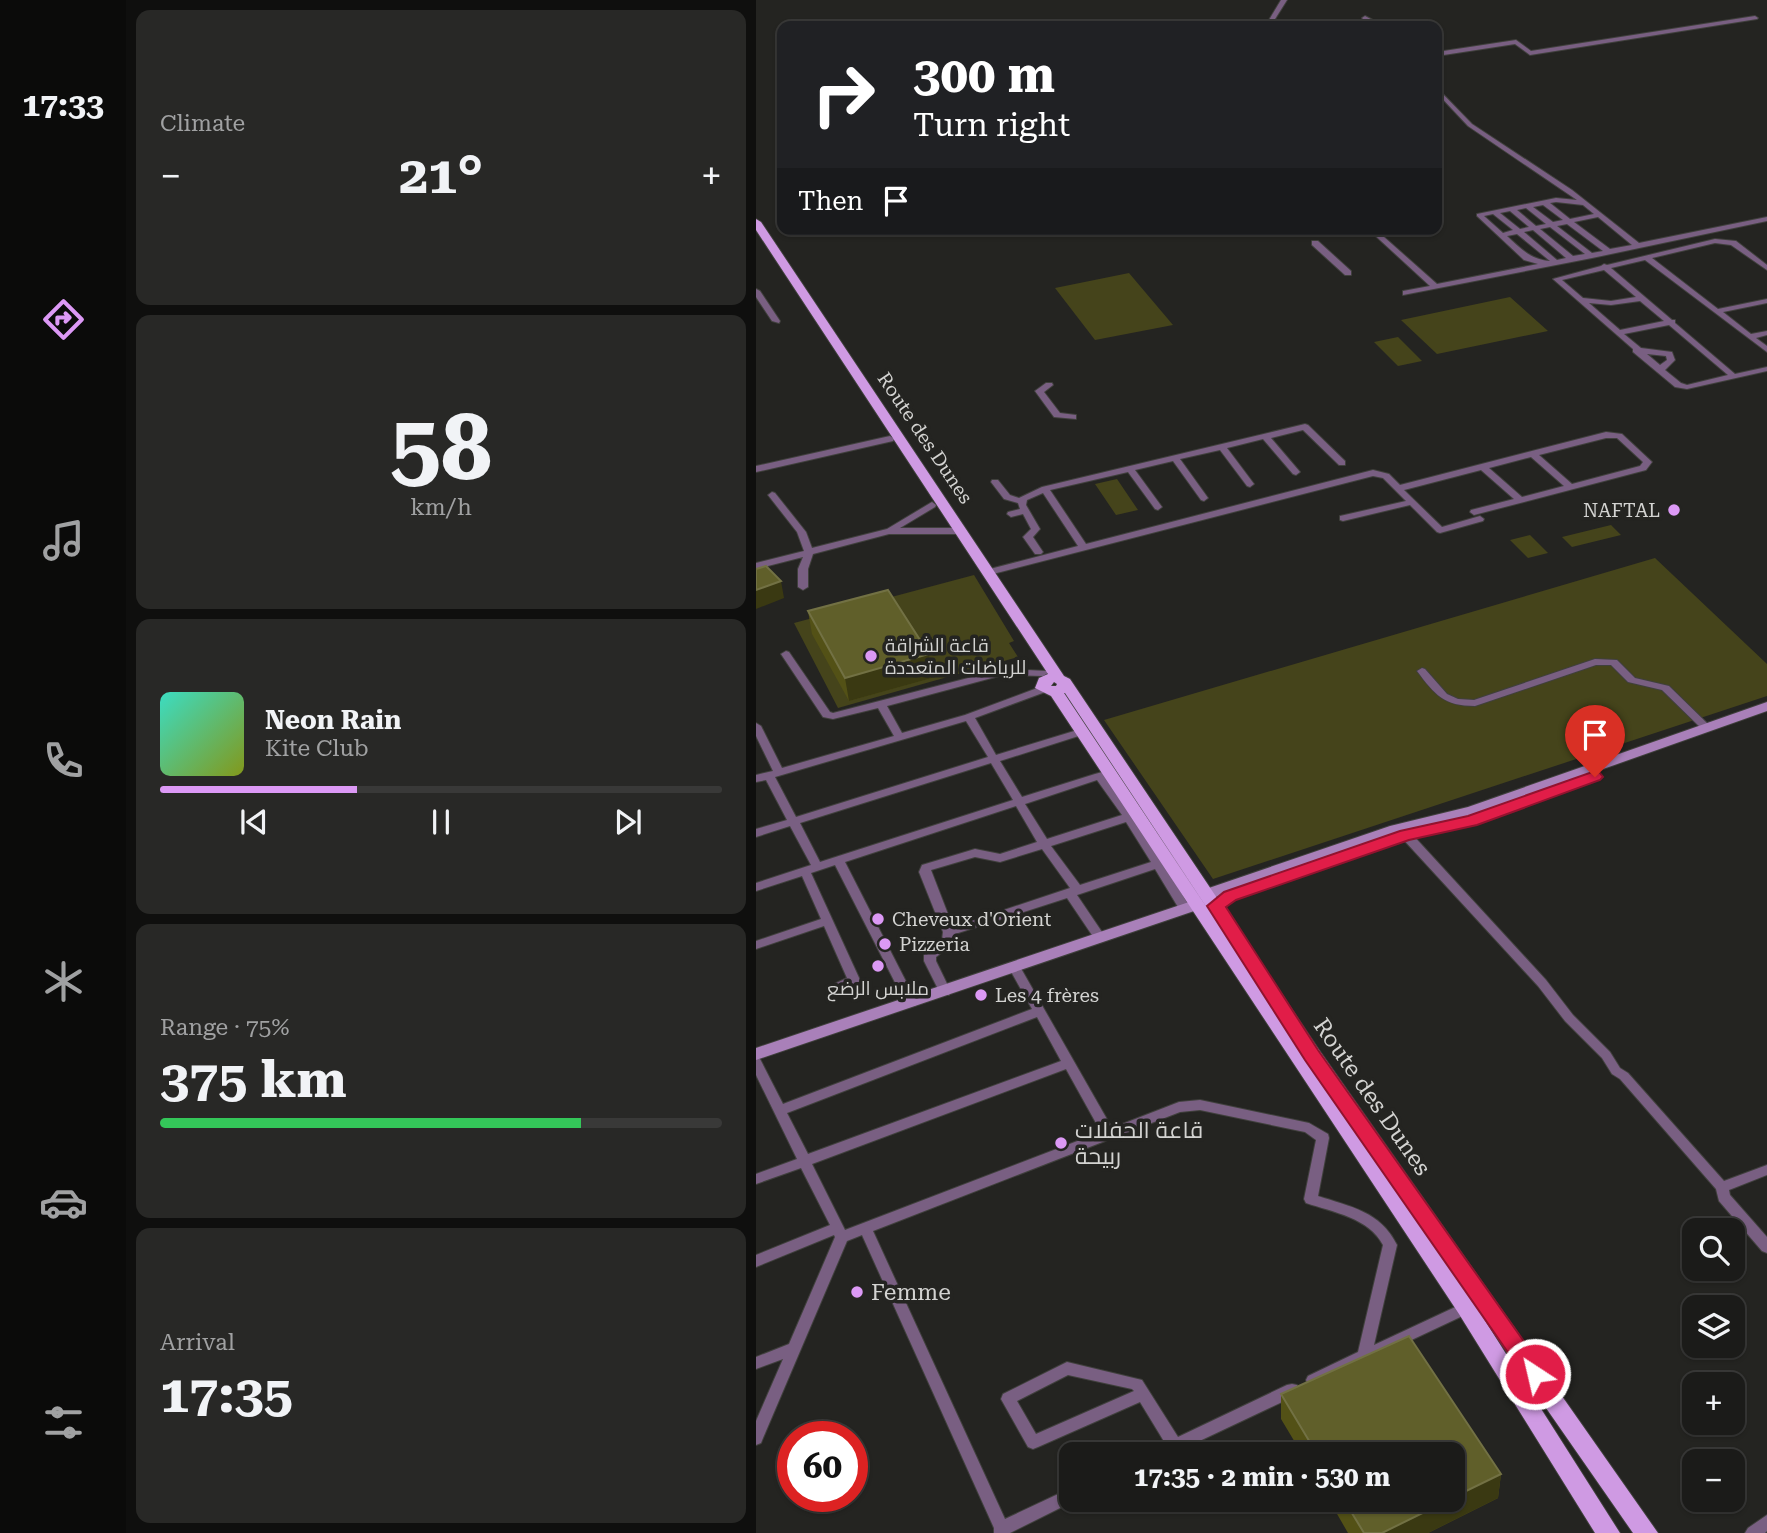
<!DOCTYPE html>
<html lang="en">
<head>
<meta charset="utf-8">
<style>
  body { margin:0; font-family:"Roboto Serif",Cairo,serif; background:#282826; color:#f1f3f6; height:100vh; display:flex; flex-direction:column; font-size:26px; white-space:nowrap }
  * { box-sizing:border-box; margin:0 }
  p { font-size:23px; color:#a0a1a2 }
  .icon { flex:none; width:38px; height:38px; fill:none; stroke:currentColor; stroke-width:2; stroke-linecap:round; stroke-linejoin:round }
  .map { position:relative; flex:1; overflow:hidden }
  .drawer { display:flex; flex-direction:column; gap:10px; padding:10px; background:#0f0f0e; width:630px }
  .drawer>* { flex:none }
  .guide { position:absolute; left:21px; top:21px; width:665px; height:214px; border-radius:14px; box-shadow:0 2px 5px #0004,0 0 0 2px #393938; background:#202124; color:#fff; overflow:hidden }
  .buttons { position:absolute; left:926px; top:1218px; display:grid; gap:14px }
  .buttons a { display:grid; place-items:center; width:63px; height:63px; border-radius:14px; background:#1b1b19; box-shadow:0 2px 5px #0004,0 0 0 2px #393938; font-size:35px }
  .speed { position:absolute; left:21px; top:1421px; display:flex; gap:14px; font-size:35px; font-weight:700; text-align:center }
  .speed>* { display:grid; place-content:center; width:91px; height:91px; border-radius:50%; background:#1b1b19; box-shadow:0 2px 5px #0004,0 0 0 2px #393938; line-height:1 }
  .speed .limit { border:10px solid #d22; background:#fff; color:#111 }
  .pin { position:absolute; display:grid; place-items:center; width:60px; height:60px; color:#fff; margin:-72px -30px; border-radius:50% 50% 50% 0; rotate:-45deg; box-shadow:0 0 7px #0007 }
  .pin .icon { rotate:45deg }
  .me { position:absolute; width:77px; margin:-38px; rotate:325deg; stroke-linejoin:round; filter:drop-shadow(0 0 5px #0008) }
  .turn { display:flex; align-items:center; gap:24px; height:147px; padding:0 21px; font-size:32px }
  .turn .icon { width:91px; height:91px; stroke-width:2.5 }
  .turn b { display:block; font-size:49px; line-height:60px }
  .then { display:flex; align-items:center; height:66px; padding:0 21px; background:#0003; gap:14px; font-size:26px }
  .big { font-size:52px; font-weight:700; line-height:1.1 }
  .drawer .tile { flex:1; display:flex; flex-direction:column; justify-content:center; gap:10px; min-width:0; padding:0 24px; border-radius:14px; background:#282826 }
  .drawer .dial { align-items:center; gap:0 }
  .dial b { font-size:91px; line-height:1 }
  .song { display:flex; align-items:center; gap:21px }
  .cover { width:84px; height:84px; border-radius:10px; background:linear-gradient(135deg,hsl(170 70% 55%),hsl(70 70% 35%)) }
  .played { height:7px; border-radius:4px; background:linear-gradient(90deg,#dc99f5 35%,#393938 35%) }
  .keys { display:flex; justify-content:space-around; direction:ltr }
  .heat { display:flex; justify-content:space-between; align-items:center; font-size:38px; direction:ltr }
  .charge { height:10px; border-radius:5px; background:linear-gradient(90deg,#34c759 75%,#393938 0) }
  .trip { position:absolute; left:303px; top:1442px; width:406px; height:70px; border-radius:14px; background:#1b1b19; box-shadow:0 2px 5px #0004,0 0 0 2px #393938; font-weight:700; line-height:70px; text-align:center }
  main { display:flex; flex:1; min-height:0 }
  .tabs { display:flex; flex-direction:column; width:126px; justify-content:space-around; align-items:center; background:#0b0b0a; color:#a0a1a2 }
  .tabs .icon { width:49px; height:49px }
  .tabs .active { color:#dc99f5 }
  .tabs b { font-size:32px; color:#f1f3f6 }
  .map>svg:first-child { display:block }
</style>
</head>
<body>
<main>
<nav class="tabs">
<b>17:33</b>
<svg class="icon active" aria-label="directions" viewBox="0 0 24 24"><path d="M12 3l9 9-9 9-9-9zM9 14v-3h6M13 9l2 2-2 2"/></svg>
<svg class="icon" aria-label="music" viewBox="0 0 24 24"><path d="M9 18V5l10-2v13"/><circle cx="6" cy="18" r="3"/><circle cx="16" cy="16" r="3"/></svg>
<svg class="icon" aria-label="phone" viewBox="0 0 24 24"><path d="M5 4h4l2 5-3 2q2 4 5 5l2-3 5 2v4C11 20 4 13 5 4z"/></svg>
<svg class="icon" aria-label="climate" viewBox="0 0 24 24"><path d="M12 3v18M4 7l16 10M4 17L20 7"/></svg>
<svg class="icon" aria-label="car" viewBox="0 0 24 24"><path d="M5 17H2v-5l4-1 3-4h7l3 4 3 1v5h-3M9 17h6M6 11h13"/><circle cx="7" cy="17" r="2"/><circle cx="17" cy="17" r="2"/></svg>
<svg class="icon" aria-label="filters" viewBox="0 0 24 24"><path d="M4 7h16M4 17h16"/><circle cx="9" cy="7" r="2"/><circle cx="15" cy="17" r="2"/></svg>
</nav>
<section class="drawer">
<div class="tile"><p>Climate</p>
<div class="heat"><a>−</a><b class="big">21°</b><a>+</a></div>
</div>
<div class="tile dial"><b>58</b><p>km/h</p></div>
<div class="tile">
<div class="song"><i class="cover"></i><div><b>Neon Rain</b><p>Kite Club</p></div></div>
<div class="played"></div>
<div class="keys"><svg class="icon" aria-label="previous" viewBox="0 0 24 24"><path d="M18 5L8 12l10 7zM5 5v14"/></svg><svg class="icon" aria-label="pause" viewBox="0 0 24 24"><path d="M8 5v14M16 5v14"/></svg><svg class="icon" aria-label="next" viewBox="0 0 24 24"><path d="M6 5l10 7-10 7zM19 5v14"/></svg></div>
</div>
<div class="tile"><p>Range · 75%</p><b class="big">375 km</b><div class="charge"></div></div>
<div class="tile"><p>Arrival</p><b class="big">17:35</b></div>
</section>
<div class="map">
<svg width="1011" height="1533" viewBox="0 0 1011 1533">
  <rect width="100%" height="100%" fill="#242421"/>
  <path fill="#45441b" d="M 373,273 L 417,325 L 339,340 L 299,288 Z
    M 754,297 L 792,331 L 681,354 L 645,320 Z
    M 642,337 L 666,361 L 642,366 L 618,342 Z
    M 361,479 L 382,510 L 360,515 L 339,484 Z
    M 855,525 L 865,535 L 816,547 L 806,537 Z
    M 774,535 L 792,553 L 772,558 L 754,540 Z
    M 899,558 L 1011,664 L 1011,696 L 457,879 L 348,720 Z
    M 218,575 L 258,641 L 253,643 L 262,657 L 82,708 L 38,623 Z"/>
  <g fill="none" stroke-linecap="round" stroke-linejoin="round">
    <g stroke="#40403d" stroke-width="2">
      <path id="street" d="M 525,0 L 531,0 L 519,19 L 530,26 L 523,26 L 513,20 Z
        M 609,16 L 626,25 L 627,26 L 620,26 L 607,19 L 606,18 Z
        M 999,16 L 1002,18 L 1001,19 L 774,55 L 759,44 L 681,56 L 681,52 L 760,40 L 775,51 Z
        M 681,88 L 716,124 L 816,190 L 883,243 L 1011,217 L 1011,221 L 836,258 L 647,295 L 647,291 L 674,286 L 612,229 L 619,229 L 681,284 L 782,264 L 768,260 L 721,216 L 721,214 L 800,198 L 821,200 L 712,126 L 681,93 ZM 800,202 L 827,205 L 838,214 L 814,219 L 794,203 ZM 787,205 L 807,220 L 797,222 L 777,207 ZM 770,208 L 790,224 L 780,226 L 761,210 ZM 754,211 L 773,227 L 764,229 L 744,213 ZM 737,214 L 757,230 L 747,233 L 728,216 ZM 842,217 L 876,245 L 854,249 L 818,222 ZM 811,224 L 847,251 L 836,253 L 801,226 ZM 794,227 L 829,254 L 817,256 L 784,229 ZM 777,230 L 810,258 L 801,260 L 768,232 ZM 761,234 L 794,261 C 775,260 764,248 751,236 Z
        M 959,239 L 980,241 L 1011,265 L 1011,270 L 975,245 L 959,243 L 896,258 L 962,309 L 1011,299 L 1011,303 L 967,312 L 995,334 L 1011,331 L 1011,335 L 1000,338 L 1011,346 L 1011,352 L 889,260 L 855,268 L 916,320 L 919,320 L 919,323 L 979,374 L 1011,367 L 1011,371 L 931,389 L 919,387 L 877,352 L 877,349 L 797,279 L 845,266 L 848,264 L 851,265 ZM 848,270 L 880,297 L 855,301 L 827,298 L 806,280 ZM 884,301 L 908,321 L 864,330 L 833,303 L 855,305 ZM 913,325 L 972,375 L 931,385 L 925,383 L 909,370 L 919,360 L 916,352 L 885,348 L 868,334 ZM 891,354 L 910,356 L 911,360 L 904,365 Z
        M 556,241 L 562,241 L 595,271 L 595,275 L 589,275 L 556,245 Z
        M 0,289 L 4,291 L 24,321 L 23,323 L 16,321 L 0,297 Z
        M 290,383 L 296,383 L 297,385 L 288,392 L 304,413 L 320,415 L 320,419 L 298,417 L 279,391 Z
        M 549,424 L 552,425 L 589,461 L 589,465 L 583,465 L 547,430 L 515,438 L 544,472 L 540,475 L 537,474 L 507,439 L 471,448 L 498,484 L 494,487 L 491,486 L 464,450 L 424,459 L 452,498 L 448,501 L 445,500 L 417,461 L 379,470 L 406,507 L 402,510 L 399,509 L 372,472 L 294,490 L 330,544 L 617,470 L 633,474 L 644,485 L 850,432 L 866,434 L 896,462 L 890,470 L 718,515 L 714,512 L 715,510 L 758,499 L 725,470 L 648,490 L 686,527 L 724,516 L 728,519 L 727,521 L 684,533 L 681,532 L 654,505 L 587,521 L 584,520 L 584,516 L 650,501 L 627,478 L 617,476 L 233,575 L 228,572 L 230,570 L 322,546 L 287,493 L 271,500 L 270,505 L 284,529 L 277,537 L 287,552 L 285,554 L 279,554 L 267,537 L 275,529 L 267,514 L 255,517 L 251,514 L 252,512 L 264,509 L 262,503 L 248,499 L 235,482 L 236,480 L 242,480 L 254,495 L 263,498 L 286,487 ZM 850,438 L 861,438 L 887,462 L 884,466 L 816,484 L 783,455 ZM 775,457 L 808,486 L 766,497 L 733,468 Z
        M 134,436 L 138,439 L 137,441 L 0,472 L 0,466 Z
        M 16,492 L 19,493 L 50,532 L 56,548 L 131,529 L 176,502 L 180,505 L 179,507 L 144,528 L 206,528 L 211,531 L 206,534 L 133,534 L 57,554 L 52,569 L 52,587 L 47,590 L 42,587 L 42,569 L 47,557 L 0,569 L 0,563 L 48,551 L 41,532 L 12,495 Z
        M 30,651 L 33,652 L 74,712 L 77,713 L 247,669 L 291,671 L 292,673 L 287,676 L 247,675 L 131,706 L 146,733 L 209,715 L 284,687 L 292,687 L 293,689 L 292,691 L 219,718 L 240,755 L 328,728 L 333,731 L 332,733 L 244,761 L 266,797 L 339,774 L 350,771 L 354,772 L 355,774 L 354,776 L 350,778 L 377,814 L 435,909 L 433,912 L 425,912 L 399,869 L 321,895 L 348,935 L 350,938 L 348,941 L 340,941 L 311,898 L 199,934 L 196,945 L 180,957 L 180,961 L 195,992 L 193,995 L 185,995 L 168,961 L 168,955 L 186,940 L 187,932 L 163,872 L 166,865 L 219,849 L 244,854 L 281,842 L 260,806 L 89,862 L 161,1003 L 159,1006 L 151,1006 L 79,865 L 55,873 L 104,980 L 102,983 L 82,992 L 74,992 L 72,989 L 74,986 L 91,978 L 68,926 L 0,949 L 0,941 L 65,919 L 46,876 L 0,891 L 0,883 L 55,865 L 34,826 L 0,837 L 0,829 L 31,820 L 10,780 L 0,782 L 0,775 L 17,771 L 0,736 L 0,723 L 5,726 L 26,768 L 138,736 L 122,708 L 77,719 L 67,717 L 25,654 ZM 210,721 L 232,757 L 40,817 L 19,777 ZM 235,763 L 257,800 L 64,862 L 44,823 ZM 341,780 L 366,815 L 291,839 L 269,804 ZM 370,822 L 395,862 L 324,885 L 295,846 ZM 286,849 L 314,888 L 197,927 L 175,870 L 219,857 L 244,862 Z
        M 839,659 L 861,660 L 879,678 L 913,686 L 956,728 L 951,731 L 947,730 L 906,690 L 872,682 L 855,665 L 840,665 L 719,706 C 688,706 679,695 661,671 L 666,668 L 669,669 L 691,694 L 702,699 L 718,700 Z
        M 650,831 L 654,832 L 790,980 L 817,1015 L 854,1052 L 864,1068 L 872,1073 L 968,1181 L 1011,1165 L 1011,1175 L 973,1190 L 974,1195 L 1011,1237 L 1011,1253 L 1006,1251 L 963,1201 L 960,1189 L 864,1079 L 856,1074 L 846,1058 L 809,1021 L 782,986 L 646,838 L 645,835 L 646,832 Z
        M 259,964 L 263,965 L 356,1128 L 423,1102 L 444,1100 L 553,1123 L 572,1134 L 573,1138 L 562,1196 C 595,1207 624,1211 641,1245 L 618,1345 L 710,1302 L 715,1304 L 717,1308 L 715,1312 L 562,1384 L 557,1386 L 552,1384 L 550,1380 L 552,1376 L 602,1352 L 627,1245 C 613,1218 577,1212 550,1203 L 548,1199 L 560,1140 L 549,1132 L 444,1110 L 424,1112 L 117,1231 L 249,1519 L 315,1488 L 315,1500 L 320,1500 L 254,1533 L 238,1533 L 238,1528 L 106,1235 L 91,1241 L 7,1438 L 5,1443 L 0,1445 L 0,1421 L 27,1359 L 0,1369 L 0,1357 L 33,1344 L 79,1237 L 78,1235 L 0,1267 L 0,1255 L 74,1225 L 45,1168 L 0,1184 L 0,1174 L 41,1159 L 0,1075 L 0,1057 L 4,1059 L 27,1104 L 276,1009 L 253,968 L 255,965 ZM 281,1017 L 305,1061 L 52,1154 L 31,1113 ZM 310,1069 L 345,1132 L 89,1230 L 56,1164 Z
        M 311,1362 L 386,1380 L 422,1437 L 531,1385 L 536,1384 L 541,1385 L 543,1390 L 541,1395 L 416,1454 L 394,1454 L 396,1449 L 409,1443 L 384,1402 L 282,1447 L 277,1449 L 272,1447 L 245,1399 L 247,1394 ZM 312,1375 L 376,1389 L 378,1391 L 280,1434 L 261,1401 Z
        M 1011,1515 L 1011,1531 L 1009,1533 L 989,1533 L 992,1528 Z"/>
    </g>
    <g stroke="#40403d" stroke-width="2">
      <path id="secondary" d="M 1011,702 L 1011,711 L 720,814 L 642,833 L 457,898 L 447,898 L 444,894 L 447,890 L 634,826 L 712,807 Z
        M 439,900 L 444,901 L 447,905 L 444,909 L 0,1060 L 0,1048 Z"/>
    </g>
    <g stroke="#40403d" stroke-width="2">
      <path id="primary" d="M 0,219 L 5,222 L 308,676 L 314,679 L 563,1050 L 902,1533 L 877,1533 L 726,1316 L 864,1533 L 839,1533 L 703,1314 L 295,696 L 279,688 L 283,678 L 292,674 L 0,230 ZM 298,682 L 301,684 L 300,686 L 295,686 ZM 308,693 L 309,693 L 455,914 Z"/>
    </g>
    <use href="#street" fill="#795f82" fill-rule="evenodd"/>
    <use href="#secondary" fill="#a980b9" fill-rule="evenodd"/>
    <use href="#primary" fill="#cf9ae3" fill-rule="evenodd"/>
  </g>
  <path fill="#535116" d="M 52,611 L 173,654 L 176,678 L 93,701 L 56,634 Z
    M 653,1336 L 745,1474 L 742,1498 L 672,1533 L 592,1533 L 573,1500 L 696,1500 L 696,1454 L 546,1454 L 525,1419 L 525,1394 Z"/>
  <path fill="#3a3912" d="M 25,581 L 28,598 L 0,609 L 0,590 Z
    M 173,654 L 176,678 L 93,701 L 89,678 Z
    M 745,1474 L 742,1498 L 672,1533 L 626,1533 L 693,1500 L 696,1500 L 696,1498 Z"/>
  <path fill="#605f2a" stroke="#727144" stroke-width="2" d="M 10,566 L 25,581 L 0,590 L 0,569 Z
    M 132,590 L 173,654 L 89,678 L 52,611 Z
    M 653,1336 L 745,1474 L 696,1498 L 696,1454 L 561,1454 L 525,1394 Z
    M 588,1500 L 693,1500 L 626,1533 L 608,1533 Z"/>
  <path fill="#e11d48" stroke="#92132f" stroke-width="2" d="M 839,771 L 844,773 L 847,777 L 844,780 L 721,825 L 653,840 L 480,900 L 470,907 L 562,1050 L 786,1367 L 790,1374 L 786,1380 L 779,1383 L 771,1380 L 549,1060 L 451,906 L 468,892 L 644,831 L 712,816 Z"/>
  <g fill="#dc99f5" stroke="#242421" stroke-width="2.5">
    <circle cx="918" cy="510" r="7"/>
    <circle cx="115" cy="656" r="7"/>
    <circle cx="122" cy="919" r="7"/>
    <circle cx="129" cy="944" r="7"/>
    <circle cx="122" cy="966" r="7"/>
    <circle cx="225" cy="995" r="7"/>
    <circle cx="305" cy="1143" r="7"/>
    <circle cx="101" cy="1292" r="7"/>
  </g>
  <g text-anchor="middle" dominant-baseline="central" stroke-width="7" stroke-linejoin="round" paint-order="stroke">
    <g font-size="19" fill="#d3d3d1" stroke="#242421">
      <text transform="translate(169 438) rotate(56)">Route des Dunes</text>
    </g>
    <g font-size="19" fill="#d3d3d1" stroke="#242421" text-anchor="start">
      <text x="904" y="510" text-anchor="end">NAFTAL</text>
      <text x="129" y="645">قاعة الشراقة<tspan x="129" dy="22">للرياضات المتعددة</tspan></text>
      <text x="136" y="919">Cheveux d'Orient</text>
      <text x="143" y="944">Pizzeria</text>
      <text x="122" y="988" text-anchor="middle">ملابس الرضع</text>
      <text x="239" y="995">Les 4 frères</text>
    </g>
    <g font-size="23" fill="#d3d3d1" stroke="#242421">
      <text transform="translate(616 1097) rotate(55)">Route des Dunes</text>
    </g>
    <g font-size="23" fill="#d3d3d1" stroke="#242421" text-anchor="start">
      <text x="319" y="1130">قاعة الحفلات<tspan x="319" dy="26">ربيحة</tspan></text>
      <text x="115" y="1292">Femme</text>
    </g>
  </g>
</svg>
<div class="buttons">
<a><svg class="icon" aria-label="search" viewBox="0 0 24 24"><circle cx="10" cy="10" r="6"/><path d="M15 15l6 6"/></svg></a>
<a><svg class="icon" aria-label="layers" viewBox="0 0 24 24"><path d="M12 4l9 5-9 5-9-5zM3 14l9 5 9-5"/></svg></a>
<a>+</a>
<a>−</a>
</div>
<div class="speed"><div class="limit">60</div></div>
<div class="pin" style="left:839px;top:777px;background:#d93025"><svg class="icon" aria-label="arrive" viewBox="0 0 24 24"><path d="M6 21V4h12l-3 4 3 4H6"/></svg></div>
<svg class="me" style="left:779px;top:1374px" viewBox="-20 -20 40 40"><circle r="17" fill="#e11d48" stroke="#fff" stroke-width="3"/><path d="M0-11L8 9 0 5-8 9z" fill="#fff"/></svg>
<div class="trip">17:35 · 2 min · 530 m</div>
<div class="guide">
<div class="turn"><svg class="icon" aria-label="right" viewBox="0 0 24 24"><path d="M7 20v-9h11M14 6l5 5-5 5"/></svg><div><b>300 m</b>Turn right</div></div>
<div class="then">Then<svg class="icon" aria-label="arrive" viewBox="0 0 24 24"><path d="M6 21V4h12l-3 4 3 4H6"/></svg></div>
</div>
</div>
</main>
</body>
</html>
